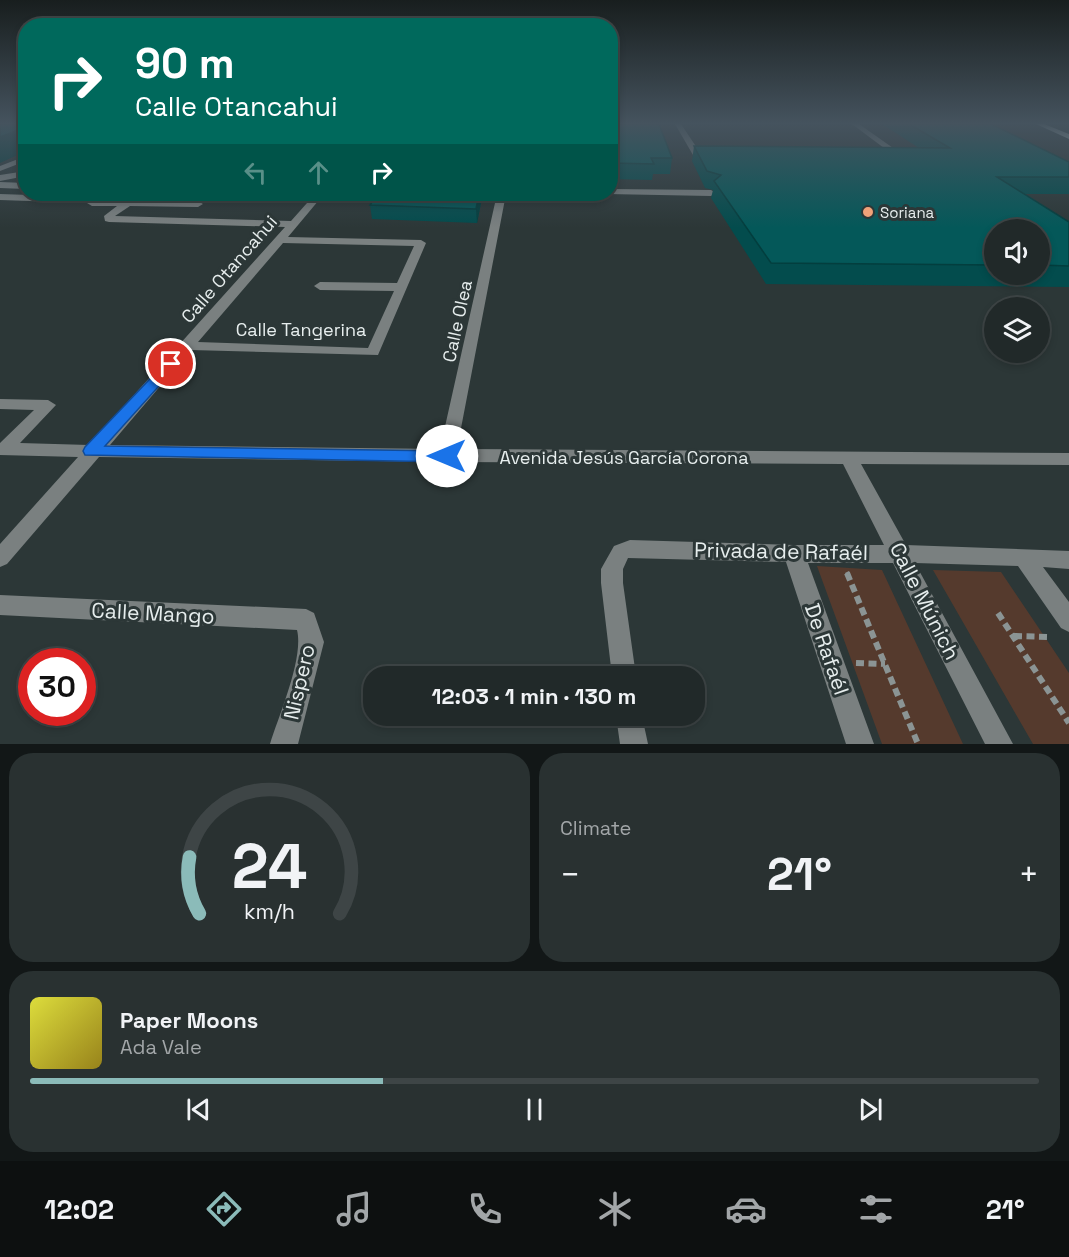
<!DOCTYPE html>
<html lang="en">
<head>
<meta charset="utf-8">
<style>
  body { margin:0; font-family:"Space Grotesk",sans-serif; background:#293131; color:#f1f3f6; height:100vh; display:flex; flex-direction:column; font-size:22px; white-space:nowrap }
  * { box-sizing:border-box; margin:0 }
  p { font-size:20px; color:#a2a6a8 }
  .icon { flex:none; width:33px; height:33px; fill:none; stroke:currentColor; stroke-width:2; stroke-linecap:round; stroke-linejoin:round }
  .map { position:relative; height:744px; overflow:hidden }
  .details { display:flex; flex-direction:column; gap:9px; padding:9px; background:#121717; flex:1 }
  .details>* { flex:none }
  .banner { position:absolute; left:18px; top:18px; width:600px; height:183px; border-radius:24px; box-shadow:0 3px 9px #0003,0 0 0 2px #3e4546; background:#00695c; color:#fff; overflow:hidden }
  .buttons { position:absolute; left:984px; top:219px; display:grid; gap:12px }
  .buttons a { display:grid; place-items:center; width:66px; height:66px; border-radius:50%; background:#212929; box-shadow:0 3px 9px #0003,0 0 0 2px #3e4546; font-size:30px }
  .speed { position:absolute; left:18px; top:648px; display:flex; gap:12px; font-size:30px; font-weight:700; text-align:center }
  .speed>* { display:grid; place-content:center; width:78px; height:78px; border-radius:50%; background:#212929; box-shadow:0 3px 9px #0003,0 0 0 2px #3e4546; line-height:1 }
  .speed .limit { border:9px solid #d22; background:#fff; color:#111 }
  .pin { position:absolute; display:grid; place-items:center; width:51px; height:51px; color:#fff; margin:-26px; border:3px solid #fff; border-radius:50%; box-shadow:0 2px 6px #0007 }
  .me { position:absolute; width:66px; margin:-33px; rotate:270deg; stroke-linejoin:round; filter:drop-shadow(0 0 4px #0008) }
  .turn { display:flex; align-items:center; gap:21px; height:126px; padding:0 18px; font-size:27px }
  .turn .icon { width:78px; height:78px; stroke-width:2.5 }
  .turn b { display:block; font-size:42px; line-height:51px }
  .lanes { display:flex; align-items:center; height:57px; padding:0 18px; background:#0003; justify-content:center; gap:30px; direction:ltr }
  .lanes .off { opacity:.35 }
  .big { font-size:45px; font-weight:800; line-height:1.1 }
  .details .widget { flex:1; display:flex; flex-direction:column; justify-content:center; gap:9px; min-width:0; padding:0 21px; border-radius:24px; background:#293131 }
  .details .dial { align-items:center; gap:0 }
  .dial svg { height:156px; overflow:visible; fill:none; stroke:#3e4546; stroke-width:7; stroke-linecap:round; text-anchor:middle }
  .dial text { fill:#f1f3f6; stroke:none }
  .song { display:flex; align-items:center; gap:18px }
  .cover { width:72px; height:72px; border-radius:9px; background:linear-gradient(135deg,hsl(60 70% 55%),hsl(50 70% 35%)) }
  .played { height:6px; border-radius:3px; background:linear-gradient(90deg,#8bbbb9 35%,#3e4546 35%) }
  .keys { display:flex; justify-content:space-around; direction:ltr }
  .heat { display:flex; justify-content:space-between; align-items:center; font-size:33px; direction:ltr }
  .details .tiles { flex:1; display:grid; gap:9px; grid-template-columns:1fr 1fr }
  .widget:last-child { grid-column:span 2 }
  .trip { position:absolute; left:363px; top:666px; width:342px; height:60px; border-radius:24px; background:#212929; box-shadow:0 3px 9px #0003,0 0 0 2px #3e4546; font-weight:800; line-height:60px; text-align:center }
  .tabs { display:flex; height:96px; justify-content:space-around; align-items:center; background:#0d1010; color:#a2a6a8 }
  .tabs .icon { width:42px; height:42px }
  .tabs .active { color:#8bbbb9 }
  .tabs b { font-size:27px; color:#f1f3f6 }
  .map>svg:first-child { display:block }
</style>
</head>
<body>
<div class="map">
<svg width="1069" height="744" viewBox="0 0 1069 744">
  <rect width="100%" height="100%" fill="#2c3737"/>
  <path fill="#553a2d" d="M 817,566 L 882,570 L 963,744 L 882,744 Z
    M 933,570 L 1001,572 L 1069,673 L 1069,744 L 1033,744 Z"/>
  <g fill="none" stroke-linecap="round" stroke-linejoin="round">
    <path stroke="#8b9494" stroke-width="4.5" stroke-dasharray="6 4" stroke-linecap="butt" d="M 847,572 L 848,574"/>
    <path stroke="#8b9494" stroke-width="6" stroke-dasharray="8 4.5" stroke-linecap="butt" d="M 847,573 L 918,744
      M 998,613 L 1069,723
      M 1014,636 L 1049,637
      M 856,663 L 885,664"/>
    <path fill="#7a8080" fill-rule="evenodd" d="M 675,124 L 681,124 L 699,151 L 714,153 L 714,157 L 693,155 Z
      M 852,124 L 859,124 L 903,155 L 896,157 Z
      M 26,156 L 26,161 L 0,171 L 0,166 Z
      M 26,171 L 26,176 L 0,181 L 0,175 Z
      M 0,182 L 26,183 L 26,189 L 0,188 Z
      M 610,189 L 711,190 L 716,193 L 711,196 L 607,194 L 610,194 Z
      M 0,194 L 59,196 L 86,194 L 59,202 L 0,200 Z
      M 137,194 L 147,194 L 138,201 L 198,201 L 203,204 L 198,207 L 130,206 L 115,216 L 291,221 L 315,194 L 324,194 L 288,237 L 421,240 L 426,243 L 378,355 L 191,350 L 110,445 L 440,449 L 497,194 L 506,194 L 457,449 L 1069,453 L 1069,465 L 861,464 L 906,545 L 1069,551 L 1069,569 L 1043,567 L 1069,602 L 1069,632 L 1061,628 L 1018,566 L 915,563 L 1013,744 L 985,744 L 893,563 L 808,563 L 874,744 L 846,744 L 786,562 L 628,558 L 623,569 L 623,583 L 636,676 L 612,676 L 601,583 L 601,569 L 614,546 L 630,540 L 794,545 L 884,545 L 843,464 L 447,462 L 99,457 L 7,564 L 0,567 L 0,544 L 78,457 L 0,455 L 0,443 L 34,410 L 0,409 L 0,399 L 48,400 L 56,405 L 20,443 L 89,445 L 285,227 L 109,222 L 105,221 L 104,216 L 117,206 L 92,206 L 87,203 L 92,200 L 126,200 ZM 283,243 L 414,246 L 397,283 L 320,282 L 314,286 L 320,290 L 394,291 L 368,348 L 198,342 Z
      M 0,595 L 306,609 L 314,613 L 324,642 L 298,744 L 270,744 C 279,715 304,658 297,630 L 0,615 Z
      M 616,716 L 642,716 L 648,744 L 620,744 Z"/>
    <path fill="#becaca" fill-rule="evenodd" d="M 1036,124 L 1044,124 L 1069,134 L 1069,139 Z"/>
  </g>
  <path fill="#034c4d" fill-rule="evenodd" d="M 610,124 L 672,158 L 670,174 L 653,174 L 652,180 L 610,179 Z
    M 882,124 L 991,124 L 1069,162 L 1069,194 L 1025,194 L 1069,222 L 1069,287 L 766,284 L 711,198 L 713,190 L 705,188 L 692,161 L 694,146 L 919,148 ZM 994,230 L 1040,230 L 1040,274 L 994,274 Z
    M 378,194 L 481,194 L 482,198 L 477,223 L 372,219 L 370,205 Z"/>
  <path fill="#033e3e" d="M 26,127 L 26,151 L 0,163 L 0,137 Z
    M 479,194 L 481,194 L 482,198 L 477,223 L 476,209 Z"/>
  <path fill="#045859" stroke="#033e3e" stroke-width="1.5" d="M 0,124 L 26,124 L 26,127 L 0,137 Z
    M 610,124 L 659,124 L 672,158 L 651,158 L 654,164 L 610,163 Z
    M 909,124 L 991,124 L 1069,162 L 1069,177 L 997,177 L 1069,222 L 1069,266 L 1040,265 L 1040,230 L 994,230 L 994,265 L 771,263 L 714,181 L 721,175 L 707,171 L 694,146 L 950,148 Z
    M 378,194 L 479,194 L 476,209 L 370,205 Z"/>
  <linearGradient id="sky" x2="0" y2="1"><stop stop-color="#181e1e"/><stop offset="0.54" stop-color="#45535e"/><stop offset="1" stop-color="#45535e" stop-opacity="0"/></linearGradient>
  <rect width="1069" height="228" fill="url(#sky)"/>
  <path fill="#1a73e8" stroke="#114b97" stroke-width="1.5" d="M 171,360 L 178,364 L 176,367 L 105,446 L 447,451 L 455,456 L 447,462 L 85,455 L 83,451 L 85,447 L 167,361 Z"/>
  <circle fill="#f0a279" stroke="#2c3737" stroke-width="2" cx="868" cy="212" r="6"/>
  <g text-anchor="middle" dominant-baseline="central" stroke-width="6" stroke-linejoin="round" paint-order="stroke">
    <g font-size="15" fill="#e6eded" stroke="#2c3737" text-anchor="start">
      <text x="880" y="212">Soriana</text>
    </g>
    <g font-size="18" fill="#e6eded" stroke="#2c3737">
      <text transform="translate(229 269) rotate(-49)">Calle Otancahui</text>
      <text transform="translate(457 321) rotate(-78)">Calle Olea</text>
      <text x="301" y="329">Calle Tangerina</text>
      <text x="624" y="457">Avenida Jesús García Corona</text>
    </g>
    <g font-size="21" fill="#e6eded" stroke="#2c3737">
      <text transform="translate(781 551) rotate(1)">Privada de Rafaél</text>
      <text transform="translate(925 601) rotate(63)">Calle Múnich</text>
      <text transform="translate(153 613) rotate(3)">Calle Mango</text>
      <text transform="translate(827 649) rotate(71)">De Rafaél</text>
      <text transform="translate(299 682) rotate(-77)">Nispero</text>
    </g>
  </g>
</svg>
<div class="buttons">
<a><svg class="icon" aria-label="sound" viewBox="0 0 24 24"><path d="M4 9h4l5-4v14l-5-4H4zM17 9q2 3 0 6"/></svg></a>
<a><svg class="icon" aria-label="layers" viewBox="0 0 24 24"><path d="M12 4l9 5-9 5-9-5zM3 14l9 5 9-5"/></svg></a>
</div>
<div class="speed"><div class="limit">30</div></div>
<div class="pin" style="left:171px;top:364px;background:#d93025"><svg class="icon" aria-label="arrive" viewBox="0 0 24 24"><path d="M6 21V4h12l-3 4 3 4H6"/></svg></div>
<svg class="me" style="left:447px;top:456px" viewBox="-20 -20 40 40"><circle r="19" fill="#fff"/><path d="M0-13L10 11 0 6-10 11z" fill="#1a73e8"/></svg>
<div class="trip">12:03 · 1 min · 130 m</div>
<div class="banner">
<div class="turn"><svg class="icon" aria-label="right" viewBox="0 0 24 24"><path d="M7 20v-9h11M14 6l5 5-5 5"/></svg><div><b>90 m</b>Calle Otancahui</div></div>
<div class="lanes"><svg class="icon off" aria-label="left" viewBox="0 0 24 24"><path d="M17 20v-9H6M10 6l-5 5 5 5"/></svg><svg class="icon off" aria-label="ahead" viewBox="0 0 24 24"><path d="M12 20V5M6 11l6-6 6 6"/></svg><svg class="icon" aria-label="right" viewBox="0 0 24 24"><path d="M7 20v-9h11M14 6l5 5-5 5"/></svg></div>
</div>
</div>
<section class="details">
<div class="tiles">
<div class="widget dial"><svg viewBox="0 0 100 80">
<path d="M14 69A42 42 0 1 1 86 69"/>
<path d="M14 69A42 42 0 0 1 9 40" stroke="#8bbbb9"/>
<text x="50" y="56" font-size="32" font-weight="700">24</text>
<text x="50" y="72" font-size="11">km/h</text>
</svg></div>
<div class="widget"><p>Climate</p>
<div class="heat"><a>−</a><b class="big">21°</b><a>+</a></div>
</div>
<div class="widget">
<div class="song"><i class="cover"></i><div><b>Paper Moons</b><p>Ada Vale</p></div></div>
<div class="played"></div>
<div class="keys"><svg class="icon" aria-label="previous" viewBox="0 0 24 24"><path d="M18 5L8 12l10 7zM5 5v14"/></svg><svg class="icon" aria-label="pause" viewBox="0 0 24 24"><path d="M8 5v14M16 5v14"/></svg><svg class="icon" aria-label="next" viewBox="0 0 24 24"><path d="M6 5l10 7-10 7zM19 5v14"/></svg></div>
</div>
</div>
</section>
<nav class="tabs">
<b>12:02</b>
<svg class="icon active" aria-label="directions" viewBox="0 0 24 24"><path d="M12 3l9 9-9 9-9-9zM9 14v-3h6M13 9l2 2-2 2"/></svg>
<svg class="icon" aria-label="music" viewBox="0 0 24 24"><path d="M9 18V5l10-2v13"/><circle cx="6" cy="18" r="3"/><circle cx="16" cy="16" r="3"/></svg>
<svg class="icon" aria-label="phone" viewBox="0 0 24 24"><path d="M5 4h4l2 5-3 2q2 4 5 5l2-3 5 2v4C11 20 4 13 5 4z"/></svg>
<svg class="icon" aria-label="climate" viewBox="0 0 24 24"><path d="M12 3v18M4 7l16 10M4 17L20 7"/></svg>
<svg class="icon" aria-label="car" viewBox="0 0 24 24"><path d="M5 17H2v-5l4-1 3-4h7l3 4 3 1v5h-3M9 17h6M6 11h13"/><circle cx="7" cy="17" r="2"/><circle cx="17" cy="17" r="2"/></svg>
<svg class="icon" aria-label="filters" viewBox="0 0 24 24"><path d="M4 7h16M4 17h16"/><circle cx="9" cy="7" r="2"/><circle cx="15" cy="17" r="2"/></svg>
<b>21°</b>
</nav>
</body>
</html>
